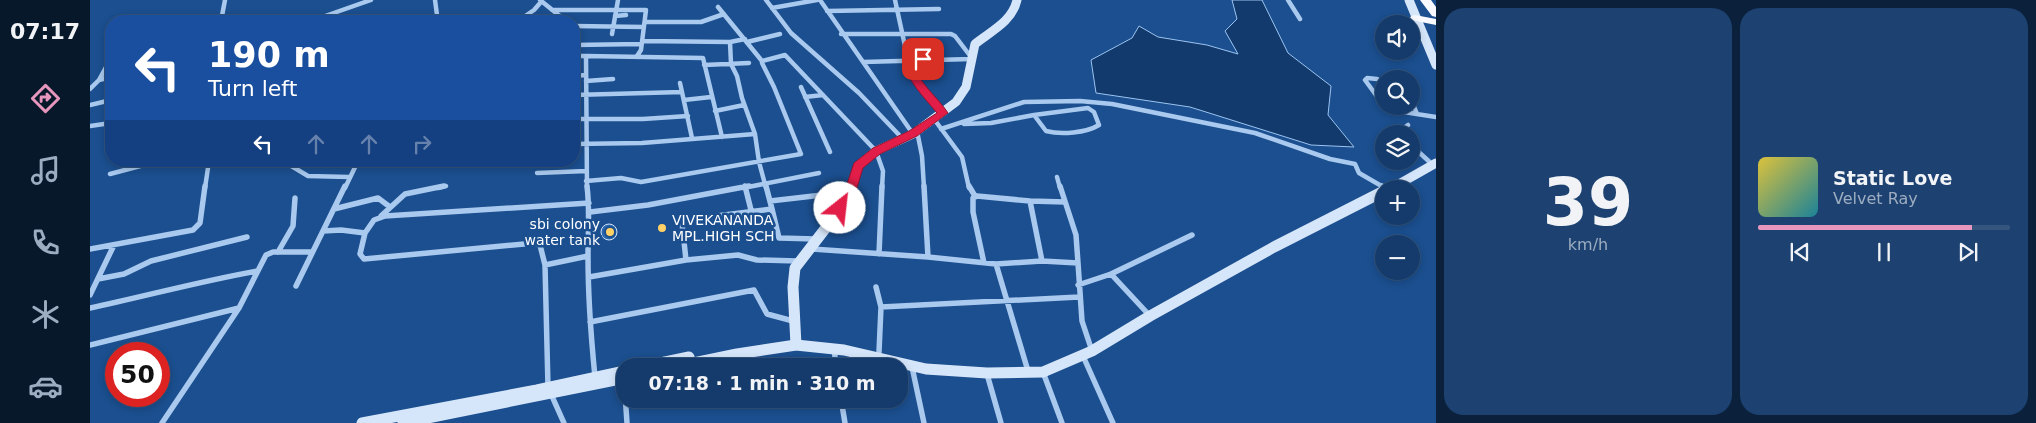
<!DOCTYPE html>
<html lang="en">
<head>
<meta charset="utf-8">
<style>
  body { margin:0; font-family:"DejaVu Sans",sans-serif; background:#1d4271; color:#f1f3f6; height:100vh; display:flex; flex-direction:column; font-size:19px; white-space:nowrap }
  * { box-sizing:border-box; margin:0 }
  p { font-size:16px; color:#9dadc1 }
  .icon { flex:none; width:28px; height:28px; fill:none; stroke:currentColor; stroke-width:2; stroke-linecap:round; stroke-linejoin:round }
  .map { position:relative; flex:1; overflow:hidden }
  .panel { display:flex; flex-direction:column; gap:8px; padding:8px; background:#0b203b; width:600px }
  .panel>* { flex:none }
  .guide { position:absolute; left:15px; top:15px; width:475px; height:152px; border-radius:20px; box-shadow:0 2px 8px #0003,0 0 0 1px #33557e; background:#1a4fa0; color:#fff; overflow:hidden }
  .fabs { position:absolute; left:1285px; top:15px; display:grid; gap:10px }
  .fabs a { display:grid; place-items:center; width:45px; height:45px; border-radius:50%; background:#143b6b; box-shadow:0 2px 8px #0003,0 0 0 1px #33557e; font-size:25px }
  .speed { position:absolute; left:15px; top:342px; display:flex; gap:10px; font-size:25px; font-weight:700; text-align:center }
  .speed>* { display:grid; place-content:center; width:65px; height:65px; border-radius:50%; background:#143b6b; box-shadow:0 2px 8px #0003,0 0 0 1px #33557e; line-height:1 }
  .speed .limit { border:8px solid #d22; background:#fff; color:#111 }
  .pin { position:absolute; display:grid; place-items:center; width:42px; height:42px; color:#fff; margin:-21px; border-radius:10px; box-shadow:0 2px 8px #0006 }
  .me { position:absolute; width:55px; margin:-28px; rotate:29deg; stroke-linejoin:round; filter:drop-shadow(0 0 4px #0008) }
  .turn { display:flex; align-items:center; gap:18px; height:105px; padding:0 20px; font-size:22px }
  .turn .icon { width:65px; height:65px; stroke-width:2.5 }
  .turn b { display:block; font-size:35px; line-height:42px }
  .lanes { display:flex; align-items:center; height:48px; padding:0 20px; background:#0003; justify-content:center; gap:25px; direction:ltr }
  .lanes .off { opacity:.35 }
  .panel .widget { flex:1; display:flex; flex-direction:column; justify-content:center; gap:8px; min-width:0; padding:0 18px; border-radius:20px; background:#1d4271 }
  .panel .dial { align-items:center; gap:0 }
  .dial b { font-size:65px; line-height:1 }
  .song { display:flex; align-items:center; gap:15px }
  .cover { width:60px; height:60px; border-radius:8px; background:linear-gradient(135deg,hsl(50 70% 55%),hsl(190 70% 35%)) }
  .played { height:5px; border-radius:2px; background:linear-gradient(90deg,#e797bd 85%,#33557e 85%) }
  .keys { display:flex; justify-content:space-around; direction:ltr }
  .panel .tiles { flex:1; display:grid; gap:8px; grid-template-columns:repeat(2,1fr) }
  .trip { position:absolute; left:526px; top:358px; width:292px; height:50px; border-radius:20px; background:#143b6b; box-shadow:0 2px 8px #0003,0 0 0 1px #33557e; font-weight:700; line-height:50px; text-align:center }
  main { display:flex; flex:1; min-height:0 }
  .dock { display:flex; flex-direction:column; width:90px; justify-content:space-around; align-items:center; background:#08182b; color:#9dadc1 }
  .dock .icon { width:35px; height:35px }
  .dock .selected { color:#e797bd }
  .dock b { font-size:22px; color:#f1f3f6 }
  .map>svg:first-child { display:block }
</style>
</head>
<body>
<main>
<nav class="dock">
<b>07:17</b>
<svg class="icon selected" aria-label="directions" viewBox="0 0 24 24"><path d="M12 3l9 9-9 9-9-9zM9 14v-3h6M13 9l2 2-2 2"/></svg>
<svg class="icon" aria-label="music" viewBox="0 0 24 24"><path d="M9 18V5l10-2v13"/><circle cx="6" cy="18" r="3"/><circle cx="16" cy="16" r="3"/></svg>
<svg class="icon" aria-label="phone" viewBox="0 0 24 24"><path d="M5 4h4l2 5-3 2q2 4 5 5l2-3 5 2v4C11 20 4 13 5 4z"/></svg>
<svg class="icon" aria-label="climate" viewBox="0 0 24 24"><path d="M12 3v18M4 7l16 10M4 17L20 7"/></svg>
<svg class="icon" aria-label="car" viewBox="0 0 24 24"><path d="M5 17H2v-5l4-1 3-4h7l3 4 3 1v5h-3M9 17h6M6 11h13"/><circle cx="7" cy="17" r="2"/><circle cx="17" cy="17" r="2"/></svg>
</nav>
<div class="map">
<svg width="1346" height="423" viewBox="0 0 1346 423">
  <rect width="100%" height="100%" fill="#1b4f8f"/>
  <path fill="#123a6d" stroke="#9cc4f0" d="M 1142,0 L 1172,0 L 1198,53 L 1241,86 L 1238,115 L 1264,147 L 1221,145 L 1100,107 L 1006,93 L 1001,60 L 1042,38 L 1049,26 L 1068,37 L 1117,45 L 1148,54 L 1135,31 L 1147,19 Z"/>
  <path fill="#2a66ad" stroke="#cfe3fa" d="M511 232a8 8 0 1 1 16 0a8 8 0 1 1-16 0Z"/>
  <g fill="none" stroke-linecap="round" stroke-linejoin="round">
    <path stroke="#a9c9ee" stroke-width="4.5" d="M 345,0 L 347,15 L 351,21
      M 450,0 L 476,21
      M 676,0 L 701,33 L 769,93 L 812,138
      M 730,0 L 823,134
      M 805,0 L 820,69 L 827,82 L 853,113
      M 1198,0 L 1210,19
      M 628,7 L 672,61
      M 682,8 L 727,0
      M 462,10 L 556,10 L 551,50 L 547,56
      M 737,11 L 849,9
      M 525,16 L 536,15
      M 131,21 L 135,0
      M 221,21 L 281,0
      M 428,21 L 444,10 L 451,2
      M 555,22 L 611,22 L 634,14
      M 484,26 L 554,27
      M 522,34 L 528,0
      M 751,34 L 861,34 L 865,36 L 881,57
      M 655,39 L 640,42 L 641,64 L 647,76 L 652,98 L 665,134 L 669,162 L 676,188
      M 552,41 L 640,42
      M 657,42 L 690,34
      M 484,45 L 551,44
      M 484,56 L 496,56
      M 773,62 L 881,59
      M 614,65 L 659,63
      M 1311,74 L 1313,79
      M 484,76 L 496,75
      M 1287,79 L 1277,78 L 1275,80 L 1294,106
      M 9,80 L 21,58
      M 496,81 L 523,79
      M 590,83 L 602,138
      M 711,87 L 740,152
      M 0,89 L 9,80 L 21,77
      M 484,95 L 592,92
      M 715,97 L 733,95
      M 1321,99 L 1327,114
      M 594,100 L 621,97
      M 0,105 L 21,100
      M 1294,106 L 1301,110 L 1346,117
      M 998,108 L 1004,112 L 1009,125 C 996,133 971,135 956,131 L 944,115 Z
      M 625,111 L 654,105
      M 484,119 L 553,119 L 598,116
      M 844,119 L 872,157 L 879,188
      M 874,124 L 901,123 L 944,115
      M 0,126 L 21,123
      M 851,129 L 934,102 L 990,101 L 1022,104 L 1165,133 L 1240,159 L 1265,164 L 1269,173 L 1295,188
      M 827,131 L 832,156 L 834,188
      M 1310,134 L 1311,130 L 1318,125
      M 484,144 L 552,143 L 665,134
      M 1321,145 L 1343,165
      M 18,146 L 21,145
      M 193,161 L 218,176 L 259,177
      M 447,173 L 496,171
      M 20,174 L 69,161
      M 967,177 L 970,188
      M 496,181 L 531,178 L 551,182 L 711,154 L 684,87 L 672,63 L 672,61 L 695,55 L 786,151 L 793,171 L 792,188
      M 115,188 L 119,161
      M 255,188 L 268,161
      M 348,188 L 356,186
      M 497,188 L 496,56 L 613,58 L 632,137
      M 653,188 L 729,173"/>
    <path stroke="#a9c9ee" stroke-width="5.5" d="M 497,186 C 500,210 498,232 498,256 C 498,297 501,337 505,377
      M 655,186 L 661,210
      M 834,186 L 838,257 L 906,264 L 938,371
      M 879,186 L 885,196
      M 970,186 L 986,235 L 988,263
      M 1292,186 L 1297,189
      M 680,201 L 741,194 L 750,209
      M 940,201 L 975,202
      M 244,209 L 288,198 L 300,207
      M 682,209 L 689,238 L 726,239
      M 500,212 L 558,205 L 659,186
      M 291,216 L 315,194 L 354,186
      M 233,231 L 251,230 L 275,233 L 284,220 L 295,216 L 499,203
      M 275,233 L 270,254 L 274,259 L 445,243 L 450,245 L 455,265 L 458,387
      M 0,249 L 103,230 L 110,223 L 115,186
      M 722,249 L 838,257
      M 188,252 L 203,226 L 205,198
      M 789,254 L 792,186
      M 596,260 L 592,223 L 594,220 L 682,209 L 676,186
      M 894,263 L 883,212 L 883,198 L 887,196 L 940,201 L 952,261
      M 906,264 L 952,261 L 988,263 L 992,321 L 1002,351
      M 455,265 L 498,256
      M 1021,274 L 1060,316
      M 499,277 L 596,260 L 648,255 L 667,260 L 708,261
      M 8,279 L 34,274 L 61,261 L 157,237
      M 988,285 L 1021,274 L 1102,235
      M 206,286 L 255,186
      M 786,287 L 791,307
      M 0,295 L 24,245
      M 0,308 C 56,296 111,281 167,271
      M 500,322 L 664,290 L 677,314 L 703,321
      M 0,345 L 149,308
      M 744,348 L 746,366
      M 789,352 L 791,307 L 989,297
      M 993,356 L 1023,423
      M 822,367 L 834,423
      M 953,372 L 972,423
      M 897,374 L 911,423
      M 534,379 L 537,423
      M 461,394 L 474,423
      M 751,399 L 755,423
      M 72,423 L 149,308 L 176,255 L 183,252 L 222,252"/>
    <path stroke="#d6e6fa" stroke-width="9" d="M 1319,0 L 1346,65
      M 761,188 L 768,166 L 786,151 L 823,134 L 866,102 L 876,87 L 885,44 C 901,31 922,22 927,0
      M 1302,188 L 1346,163"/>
    <path stroke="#d6e6fa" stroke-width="11" d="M 1299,189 L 1304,186
      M 706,345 L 703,287 L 705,268 L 758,199 L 762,186
      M 556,366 L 599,357
      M 589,366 L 647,354 L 706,345 L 754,350 L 836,369 L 897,373 L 953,372 L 1002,351 L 1060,316 L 1184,247 L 1294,191
      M 272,423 L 447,390 L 535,371
      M 313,423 L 535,378"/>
    <path fill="#f8faff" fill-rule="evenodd" d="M 1330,0 L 1341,0 L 1346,7 L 1346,17 L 1342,16 Z
      M 1325,15 L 1346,19 L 1346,25 L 1321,20 L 1320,18 L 1321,16 Z"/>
  </g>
  <path fill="#e11d48" stroke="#92132f" d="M 833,56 L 837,57 L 837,61 L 823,62 C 828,83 847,96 858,113 L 827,136 L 790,154 L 773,168 L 765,194 L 754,212 L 745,212 L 744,208 L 754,193 L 764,163 L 783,148 L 819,131 L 847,113 C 833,96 817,81 813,59 L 814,57 Z"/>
  <g fill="#ffd166" stroke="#1b4f8f" stroke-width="2">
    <circle cx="572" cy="228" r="5"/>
    <circle cx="520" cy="232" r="5"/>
  </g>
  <g text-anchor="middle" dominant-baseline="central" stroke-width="5" stroke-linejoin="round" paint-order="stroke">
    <g font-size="14" fill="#fff" stroke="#1b4f8f" text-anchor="start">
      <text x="582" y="220">VIVEKANANDA<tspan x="582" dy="16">MPL.HIGH SCH</tspan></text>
      <text x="510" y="224" text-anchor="end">sbi colony<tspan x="510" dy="16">water tank</tspan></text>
    </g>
  </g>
</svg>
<div class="fabs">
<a><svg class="icon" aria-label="sound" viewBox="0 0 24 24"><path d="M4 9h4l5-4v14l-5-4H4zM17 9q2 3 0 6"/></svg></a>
<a><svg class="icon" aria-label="search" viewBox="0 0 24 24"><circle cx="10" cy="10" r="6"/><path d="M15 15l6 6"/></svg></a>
<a><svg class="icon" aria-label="layers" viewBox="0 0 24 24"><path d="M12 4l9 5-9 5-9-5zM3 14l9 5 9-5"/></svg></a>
<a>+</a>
<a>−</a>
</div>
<div class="speed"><div class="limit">50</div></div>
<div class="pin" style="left:833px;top:59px;background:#d93025"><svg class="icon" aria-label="arrive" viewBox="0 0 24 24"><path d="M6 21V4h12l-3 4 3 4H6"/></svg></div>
<svg class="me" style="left:750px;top:208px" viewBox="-20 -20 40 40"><circle r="19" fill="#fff"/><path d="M0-13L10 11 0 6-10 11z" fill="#e11d48"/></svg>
<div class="trip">07:18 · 1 min · 310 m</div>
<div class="guide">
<div class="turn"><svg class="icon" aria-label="left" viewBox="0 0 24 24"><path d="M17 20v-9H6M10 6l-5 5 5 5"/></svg><div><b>190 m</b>Turn left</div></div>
<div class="lanes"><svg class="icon" aria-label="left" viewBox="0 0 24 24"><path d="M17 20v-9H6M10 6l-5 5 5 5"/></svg><svg class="icon off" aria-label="ahead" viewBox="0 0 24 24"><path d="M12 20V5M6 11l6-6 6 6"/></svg><svg class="icon off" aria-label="ahead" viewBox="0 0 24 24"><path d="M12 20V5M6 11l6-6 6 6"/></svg><svg class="icon off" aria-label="right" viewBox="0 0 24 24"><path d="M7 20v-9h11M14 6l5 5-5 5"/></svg></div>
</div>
</div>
<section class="panel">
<div class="tiles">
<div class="widget dial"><b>39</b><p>km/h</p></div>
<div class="widget">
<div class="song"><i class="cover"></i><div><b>Static Love</b><p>Velvet Ray</p></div></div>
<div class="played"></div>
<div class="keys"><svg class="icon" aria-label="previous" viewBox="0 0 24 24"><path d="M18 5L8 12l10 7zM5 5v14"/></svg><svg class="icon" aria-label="pause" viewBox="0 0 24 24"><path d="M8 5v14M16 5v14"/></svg><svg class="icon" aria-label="next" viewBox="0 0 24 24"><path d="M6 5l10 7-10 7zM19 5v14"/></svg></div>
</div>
</div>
</section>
</main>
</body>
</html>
